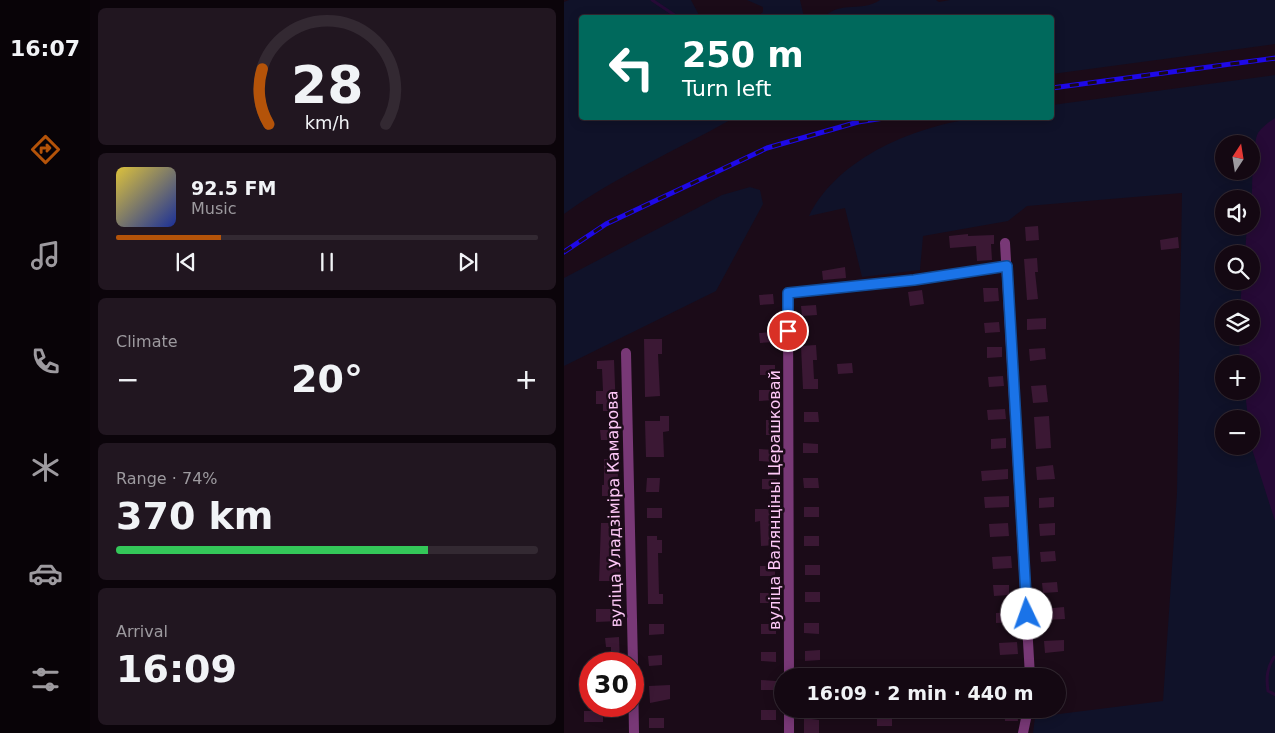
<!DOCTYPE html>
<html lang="en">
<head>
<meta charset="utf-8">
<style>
  body { margin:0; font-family:"DejaVu Sans",sans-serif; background:#211620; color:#f1f3f6; height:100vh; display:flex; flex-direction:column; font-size:19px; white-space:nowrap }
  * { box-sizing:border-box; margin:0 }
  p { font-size:16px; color:#9d9a9f }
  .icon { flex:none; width:28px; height:28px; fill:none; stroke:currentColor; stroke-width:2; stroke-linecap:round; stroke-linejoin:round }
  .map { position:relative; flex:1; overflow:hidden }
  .drawer { display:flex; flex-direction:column; gap:8px; padding:8px; background:#0b040a; width:474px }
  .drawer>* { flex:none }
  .top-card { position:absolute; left:15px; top:15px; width:475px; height:105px; border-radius:5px; box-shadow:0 2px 12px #0003,0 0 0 1px #332932; background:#00695c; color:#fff; overflow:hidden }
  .needle { width:32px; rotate:12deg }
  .fabs { position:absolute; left:651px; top:135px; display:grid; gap:10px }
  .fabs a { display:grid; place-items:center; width:45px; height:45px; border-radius:50%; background:#140812; box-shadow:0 2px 12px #0003,0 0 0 1px #332932; font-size:25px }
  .speed { position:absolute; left:15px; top:652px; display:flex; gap:10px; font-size:25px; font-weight:700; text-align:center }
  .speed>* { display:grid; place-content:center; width:65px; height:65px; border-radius:50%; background:#140812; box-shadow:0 2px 12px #0003,0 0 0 1px #332932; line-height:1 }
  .speed .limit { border:8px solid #d22; background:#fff; color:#111 }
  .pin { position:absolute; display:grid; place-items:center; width:42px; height:42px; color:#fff; margin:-21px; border:2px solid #fff; border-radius:50%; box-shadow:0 1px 5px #0007 }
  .me { position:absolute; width:55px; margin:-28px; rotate:357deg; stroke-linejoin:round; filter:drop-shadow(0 0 4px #0008) }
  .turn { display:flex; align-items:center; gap:18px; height:105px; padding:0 20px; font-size:22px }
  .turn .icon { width:65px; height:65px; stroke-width:2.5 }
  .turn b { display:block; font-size:35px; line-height:42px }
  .big { font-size:38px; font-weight:700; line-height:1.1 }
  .drawer .tile { flex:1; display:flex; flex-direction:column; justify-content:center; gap:8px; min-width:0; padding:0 18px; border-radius:8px; background:#211620 }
  .drawer .dial { align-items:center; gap:0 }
  .dial svg { height:130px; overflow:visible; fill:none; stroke:#332932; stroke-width:7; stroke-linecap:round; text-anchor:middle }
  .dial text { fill:#f1f3f6; stroke:none }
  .song { display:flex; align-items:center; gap:15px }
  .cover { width:60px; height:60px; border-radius:8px; background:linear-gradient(135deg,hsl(50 70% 55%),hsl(230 70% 35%)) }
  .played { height:5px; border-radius:2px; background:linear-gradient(90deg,#b45309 25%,#332932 25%) }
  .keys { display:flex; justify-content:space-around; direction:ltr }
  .heat { display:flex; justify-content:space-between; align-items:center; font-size:28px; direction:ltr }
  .charge { height:8px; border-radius:4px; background:linear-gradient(90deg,#34c759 74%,#332932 0) }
  .trip { position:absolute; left:210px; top:668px; width:292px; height:50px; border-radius:25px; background:#140812; box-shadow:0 2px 12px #0003,0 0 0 1px #332932; font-weight:700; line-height:50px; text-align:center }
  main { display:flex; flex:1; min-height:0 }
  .tab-bar { display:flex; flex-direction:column; width:90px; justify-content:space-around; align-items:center; background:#080307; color:#9d9a9f }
  .tab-bar .icon { width:35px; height:35px }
  .tab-bar .current { color:#b45309 }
  .tab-bar b { font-size:22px; color:#f1f3f6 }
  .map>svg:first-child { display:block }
</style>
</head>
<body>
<main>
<nav class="tab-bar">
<b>16:07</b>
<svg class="icon current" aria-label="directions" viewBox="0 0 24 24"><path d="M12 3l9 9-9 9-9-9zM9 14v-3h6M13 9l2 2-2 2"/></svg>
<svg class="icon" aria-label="music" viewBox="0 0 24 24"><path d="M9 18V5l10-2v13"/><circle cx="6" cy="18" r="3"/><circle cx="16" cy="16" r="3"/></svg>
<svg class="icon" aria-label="phone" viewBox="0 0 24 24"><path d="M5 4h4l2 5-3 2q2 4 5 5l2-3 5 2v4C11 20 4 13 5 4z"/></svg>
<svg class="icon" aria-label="climate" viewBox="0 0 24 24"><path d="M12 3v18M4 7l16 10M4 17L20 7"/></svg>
<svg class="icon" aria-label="car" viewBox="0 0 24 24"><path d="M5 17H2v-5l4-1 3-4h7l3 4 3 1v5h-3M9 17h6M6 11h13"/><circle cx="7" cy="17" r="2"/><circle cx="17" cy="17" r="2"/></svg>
<svg class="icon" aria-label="filters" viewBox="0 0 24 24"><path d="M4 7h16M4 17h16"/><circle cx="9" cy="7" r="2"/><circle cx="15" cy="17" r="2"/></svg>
</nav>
<section class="drawer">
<div class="tile dial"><svg viewBox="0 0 100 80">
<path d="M14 69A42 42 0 1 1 86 69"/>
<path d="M14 69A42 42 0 0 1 10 35" stroke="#b45309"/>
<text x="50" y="56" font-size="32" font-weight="700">28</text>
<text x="50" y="72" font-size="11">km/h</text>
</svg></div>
<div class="tile">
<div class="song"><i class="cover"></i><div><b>92.5 FM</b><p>Music</p></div></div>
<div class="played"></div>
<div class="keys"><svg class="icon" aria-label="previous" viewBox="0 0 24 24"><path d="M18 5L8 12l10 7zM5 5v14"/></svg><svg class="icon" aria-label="pause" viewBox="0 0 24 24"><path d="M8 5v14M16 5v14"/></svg><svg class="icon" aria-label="next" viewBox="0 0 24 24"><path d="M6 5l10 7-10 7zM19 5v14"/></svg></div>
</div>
<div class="tile"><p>Climate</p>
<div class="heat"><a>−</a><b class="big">20°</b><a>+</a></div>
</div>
<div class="tile"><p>Range · 74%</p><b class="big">370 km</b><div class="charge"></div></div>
<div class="tile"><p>Arrival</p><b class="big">16:09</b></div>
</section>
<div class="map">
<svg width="712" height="733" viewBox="0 0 712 733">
  <rect width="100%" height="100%" fill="#1b0b18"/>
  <path fill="#101229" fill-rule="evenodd" d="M 5,0 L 127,0 L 136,17 L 18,18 L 18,118 L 167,118 L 166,120 C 111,151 51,177 0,214 L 0,2 Z
    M 183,0 L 236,0 L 240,17 L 192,17 L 199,12 L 199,7 Z
    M 316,0 L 372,0 L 375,2 L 386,0 L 711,0 L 711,44 L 488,74 L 488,18 L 260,17 C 278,0 296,13 316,0 Z
    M 711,75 L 711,733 L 469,733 L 471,717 L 599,701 L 613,493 L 618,193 L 463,206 L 444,221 L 359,236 L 356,270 L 298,277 L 281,208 L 245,216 C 274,157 353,125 415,118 C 438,115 464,118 488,118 L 488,105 ZM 660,144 L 688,144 L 688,171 L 660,171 ZM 660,199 L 688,199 L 688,226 L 660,226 ZM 660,254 L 688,254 L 688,281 L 660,281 ZM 660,309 L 688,309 L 688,336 L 660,336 ZM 660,364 L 688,364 L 688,391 L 660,391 ZM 660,419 L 688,419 L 688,446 L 660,446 Z
    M 186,187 L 196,190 L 199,204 L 152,291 L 0,366 L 0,278 L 158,195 Z"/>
  <path fill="#260a36" d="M 711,118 L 711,521 L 687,446 L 688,419 L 684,419 L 681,391 L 688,391 L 688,364 L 676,364 L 675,336 L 688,336 L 688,309 L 676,309 L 678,281 L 688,281 L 688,254 L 681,254 L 683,226 L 688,226 C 688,209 687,147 694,133 C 698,127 705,122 711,118 Z"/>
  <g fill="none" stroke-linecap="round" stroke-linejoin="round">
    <path stroke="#260a36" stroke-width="3" d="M 88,0 L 115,18
      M 710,657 C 703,668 702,677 704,691 L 712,695"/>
  </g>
  <path fill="#3b1834" d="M 474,226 L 475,240 L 462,241 L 461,227 Z
    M 404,234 L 404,236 L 430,235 L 430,244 L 427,244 L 428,260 L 413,261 L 412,246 L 386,248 L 385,236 Z
    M 614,237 L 615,248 L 597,250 L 596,240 Z
    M 473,258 L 474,272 L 471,272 L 474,299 L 463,300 L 460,259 Z
    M 281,267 L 282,278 L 259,280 L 258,271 Z
    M 419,288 L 434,288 L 435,301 L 420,302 Z
    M 358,290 L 360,304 L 346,306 L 344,292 Z
    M 209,294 L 210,304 L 196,305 L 195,295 Z
    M 252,305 L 253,315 L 238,316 L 237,306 Z
    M 482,318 L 482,329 L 463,330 L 463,319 Z
    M 435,322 L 436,332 L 421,333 L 420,323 Z
    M 209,332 L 210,342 L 196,343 L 195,333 Z
    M 80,339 L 98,339 L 98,354 L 94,354 L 96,396 L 81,397 Z
    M 252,345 L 253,360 L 249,360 L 250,379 L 254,379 L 254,389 L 239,389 L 237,346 Z
    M 423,347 L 438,347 L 438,357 L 423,358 Z
    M 481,348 L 482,359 L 466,361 L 465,349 Z
    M 50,360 L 52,411 L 39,411 L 39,404 L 32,404 L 32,391 L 39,391 L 38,369 L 33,369 L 33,361 Z
    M 288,363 L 289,373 L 274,374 L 273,364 Z
    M 196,365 L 211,365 L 211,375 L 196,375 Z
    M 439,376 L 440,386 L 425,387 L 424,377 Z
    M 482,385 L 484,402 L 469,403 L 467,386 Z
    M 195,390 L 210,390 L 210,400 L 195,401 Z
    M 441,409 L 442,419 L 424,420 L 423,410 Z
    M 240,412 L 254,412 L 255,422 L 240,422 Z
    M 96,416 L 105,416 L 105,431 L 99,432 L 100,457 L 82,457 L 81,421 L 96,421 Z
    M 485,416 L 487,448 L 472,449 L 470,417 Z
    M 202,420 L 212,420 L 212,435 L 202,435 Z
    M 36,430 L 54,430 L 54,440 L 37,440 Z
    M 442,438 L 442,448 L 427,449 L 427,439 Z
    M 239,443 L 254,444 L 254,453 L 239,453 Z
    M 195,449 L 213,450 L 213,462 L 195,461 Z
    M 40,459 L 53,459 L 55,496 L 38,496 L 38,485 L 40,485 Z
    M 489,465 L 491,479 L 473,480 L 472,467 Z
    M 444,469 L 444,479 L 418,481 L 417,471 Z
    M 83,478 L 96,478 L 95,492 L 82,492 Z
    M 239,478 L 254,478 L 255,488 L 240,488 Z
    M 198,479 L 213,479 L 213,490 L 198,489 Z
    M 445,496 L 445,507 L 421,508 L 420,497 Z
    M 490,497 L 490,507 L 475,508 L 475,498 Z
    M 240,507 L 255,507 L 255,517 L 240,517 Z
    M 83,508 L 98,508 L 98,518 L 83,518 Z
    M 191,509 L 213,509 L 212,545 L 197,546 L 196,521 L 191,522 Z
    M 37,523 L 56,523 L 56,581 L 35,581 Z
    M 444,523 L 445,536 L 426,537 L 425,524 Z
    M 491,523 L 491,535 L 476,536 L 475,524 Z
    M 83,536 L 93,536 L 93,540 L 98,540 L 98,553 L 94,553 L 95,594 L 99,594 L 99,604 L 84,604 Z
    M 240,536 L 255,536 L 255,546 L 240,546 Z
    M 491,551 L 492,561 L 477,562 L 476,552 Z
    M 447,556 L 448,568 L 429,569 L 428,557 Z
    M 241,565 L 256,565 L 256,575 L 241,575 Z
    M 196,566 L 211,566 L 211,576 L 196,576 Z
    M 493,582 L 494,592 L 479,593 L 478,583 Z
    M 429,585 L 445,585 L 445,595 L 430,596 Z
    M 241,592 L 256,592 L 256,602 L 241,602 Z
    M 196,593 L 211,593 L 211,603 L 196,603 Z
    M 47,602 L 55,602 L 55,621 L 32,622 L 32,609 L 47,609 Z
    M 500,607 L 501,619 L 479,620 L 479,609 Z
    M 450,612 L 451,622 L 432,623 L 432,613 Z
    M 240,623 L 255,623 L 255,634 L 240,633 Z
    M 85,624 L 100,624 L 100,634 L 85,635 Z
    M 197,624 L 212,624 L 212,634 L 197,634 Z
    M 55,637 L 56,664 L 47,664 L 47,647 L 42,647 L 41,638 Z
    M 500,640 L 500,651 L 481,653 L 480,641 Z
    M 453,642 L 454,654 L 436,655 L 435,643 Z
    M 256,650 L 256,660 L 241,661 L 241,651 Z
    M 197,652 L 212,652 L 212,662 L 197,661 Z
    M 98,655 L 98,665 L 85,666 L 84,656 Z
    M 197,680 L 212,681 L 212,690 L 197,690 Z
    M 106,685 L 106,699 L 86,703 L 85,686 Z
    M 440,709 L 453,709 L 454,721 L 441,721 Z
    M 197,710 L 212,710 L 212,720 L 197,720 Z
    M 20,711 L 39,711 L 39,722 L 20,722 Z
    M 313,716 L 328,716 L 328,726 L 313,726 Z
    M 85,718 L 100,718 L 100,728 L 85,728 Z
    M 240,718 L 255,720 L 255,733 L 240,733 Z"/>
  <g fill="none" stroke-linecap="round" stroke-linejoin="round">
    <path stroke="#783876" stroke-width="10" d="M 441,243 L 466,676
      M 62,353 L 69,664
      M 69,671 L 70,733
      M 225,676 L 224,293 L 350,280 L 443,266
      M 225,709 L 225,733
      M 459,733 L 464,709"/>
    <g stroke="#1e09e8" stroke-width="5">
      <path id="rail" d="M 488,88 L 712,58
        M 0,252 L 42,224 L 203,148 L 294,122 L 320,118"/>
    </g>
    <use href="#rail" stroke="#1b0b18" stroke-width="3" stroke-dasharray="9" stroke-linecap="butt"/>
  </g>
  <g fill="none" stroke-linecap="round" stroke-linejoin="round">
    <g stroke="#114b97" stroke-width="12">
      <path id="route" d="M 224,331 L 224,293 L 350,280 L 443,266 L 463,614"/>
    </g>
    <use href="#route" stroke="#1a73e8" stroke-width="9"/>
  </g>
  <g text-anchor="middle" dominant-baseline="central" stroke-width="5" stroke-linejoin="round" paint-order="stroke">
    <g font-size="16" fill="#fdc8f7" stroke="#1b0b18">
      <text transform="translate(210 500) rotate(-90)">вуліца Валянціны Церашковай</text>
      <text transform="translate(50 509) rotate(-91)">вуліца Уладзіміра Камарова</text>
    </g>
  </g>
</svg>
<div class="fabs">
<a><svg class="needle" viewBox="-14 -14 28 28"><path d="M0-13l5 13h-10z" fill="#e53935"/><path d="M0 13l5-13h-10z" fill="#9d9a9f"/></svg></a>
<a><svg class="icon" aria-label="sound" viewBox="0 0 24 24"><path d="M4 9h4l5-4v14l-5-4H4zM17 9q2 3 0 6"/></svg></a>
<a><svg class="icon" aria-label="search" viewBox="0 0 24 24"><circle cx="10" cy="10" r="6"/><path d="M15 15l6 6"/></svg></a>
<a><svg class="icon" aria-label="layers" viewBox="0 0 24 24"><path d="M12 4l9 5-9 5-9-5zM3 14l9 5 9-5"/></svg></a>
<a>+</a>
<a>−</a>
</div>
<div class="speed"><div class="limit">30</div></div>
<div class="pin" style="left:224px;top:331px;background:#d93025"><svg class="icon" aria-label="arrive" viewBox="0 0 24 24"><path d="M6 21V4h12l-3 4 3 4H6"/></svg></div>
<svg class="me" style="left:463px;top:614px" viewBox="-20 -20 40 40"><circle r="19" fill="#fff"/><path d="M0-13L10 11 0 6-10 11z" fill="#1a73e8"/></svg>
<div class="trip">16:09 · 2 min · 440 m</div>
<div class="top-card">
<div class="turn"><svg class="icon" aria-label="left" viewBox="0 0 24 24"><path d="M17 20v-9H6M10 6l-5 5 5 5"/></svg><div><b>250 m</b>Turn left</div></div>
</div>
</div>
</main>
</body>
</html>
